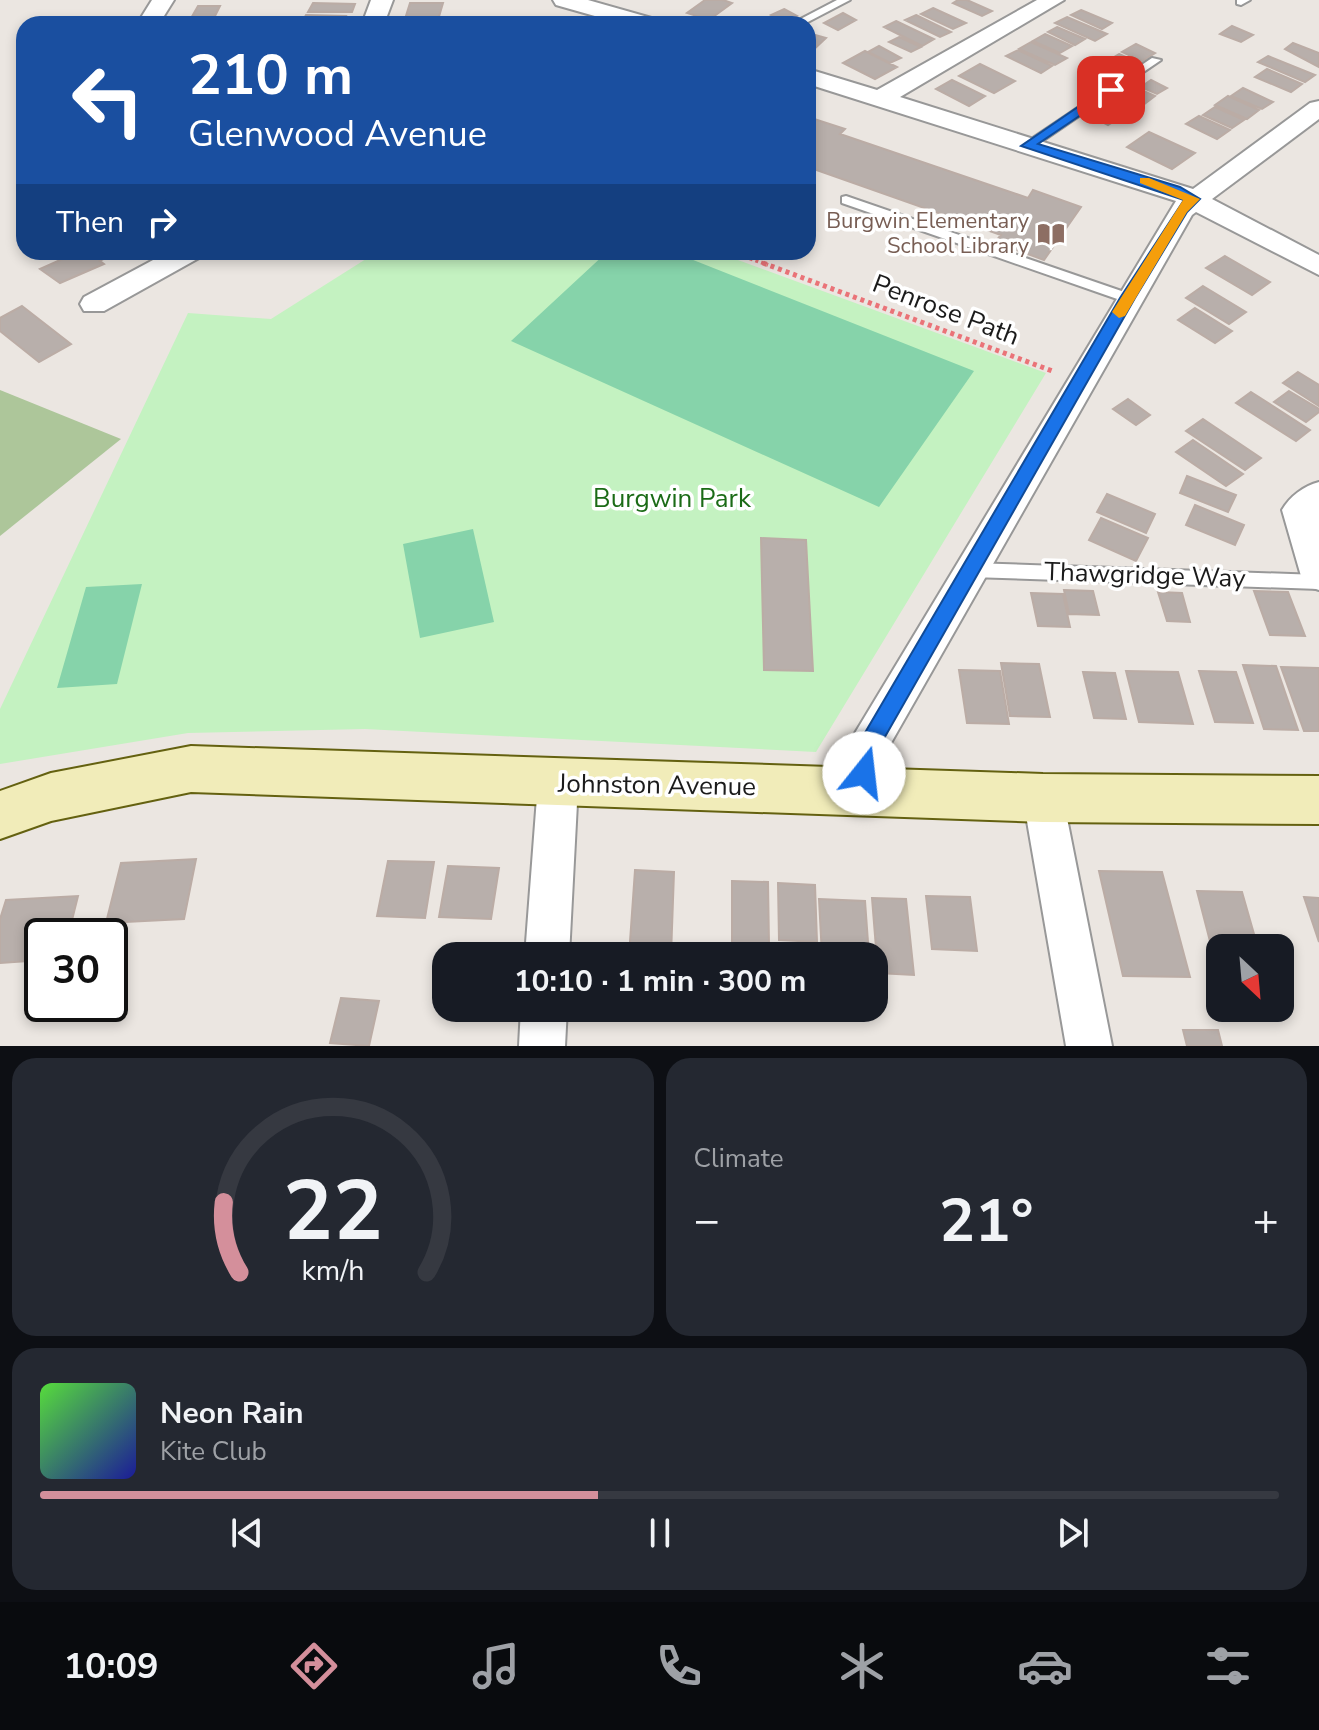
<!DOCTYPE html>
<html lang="en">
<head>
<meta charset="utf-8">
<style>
  body { margin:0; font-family:"Nunito Sans",sans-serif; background:#242831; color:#f1f3f6; height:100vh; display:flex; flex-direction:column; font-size:30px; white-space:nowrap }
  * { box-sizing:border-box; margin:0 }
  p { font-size:26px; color:#9ea1a6 }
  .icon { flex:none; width:44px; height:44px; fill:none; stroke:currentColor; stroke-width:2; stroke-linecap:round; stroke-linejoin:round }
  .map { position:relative; height:1046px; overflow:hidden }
  .side { display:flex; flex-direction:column; gap:12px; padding:12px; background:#0d0f14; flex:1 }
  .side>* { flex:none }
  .guide { position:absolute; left:16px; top:16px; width:800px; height:244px; border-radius:24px; box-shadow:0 4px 12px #0003; background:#1a4fa0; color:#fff; overflow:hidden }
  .needle { width:52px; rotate:154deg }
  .buttons { position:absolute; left:1206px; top:934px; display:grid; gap:16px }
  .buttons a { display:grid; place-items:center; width:88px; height:88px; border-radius:16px; background:#171b24; box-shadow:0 4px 12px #0003; font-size:40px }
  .speed { position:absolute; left:24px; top:918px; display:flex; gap:16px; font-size:40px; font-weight:700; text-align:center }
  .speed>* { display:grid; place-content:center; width:104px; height:104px; border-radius:50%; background:#171b24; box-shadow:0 4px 12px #0003; line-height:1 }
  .speed .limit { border:4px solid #111; border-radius:12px; background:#fff; color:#111 }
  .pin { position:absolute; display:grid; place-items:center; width:68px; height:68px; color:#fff; margin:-34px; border-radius:16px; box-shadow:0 4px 12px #0006 }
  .me { position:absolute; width:88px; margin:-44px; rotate:16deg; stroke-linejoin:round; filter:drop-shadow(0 0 6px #0008) }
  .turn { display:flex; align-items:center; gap:28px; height:168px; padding:0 40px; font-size:36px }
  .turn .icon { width:104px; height:104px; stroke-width:2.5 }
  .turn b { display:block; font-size:56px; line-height:68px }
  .then { display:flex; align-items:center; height:76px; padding:0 40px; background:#0003; gap:16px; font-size:30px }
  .big { font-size:60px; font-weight:700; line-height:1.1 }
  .side .widget { flex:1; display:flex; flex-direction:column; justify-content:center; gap:12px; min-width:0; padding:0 28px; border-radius:24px; background:#242831 }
  .side .dial { align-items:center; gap:0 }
  .dial svg { height:208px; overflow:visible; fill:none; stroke:#363941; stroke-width:7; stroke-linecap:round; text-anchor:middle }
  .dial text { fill:#f1f3f6; stroke:none }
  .song { display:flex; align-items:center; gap:24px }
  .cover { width:96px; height:96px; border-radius:12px; background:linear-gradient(135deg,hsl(110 70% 55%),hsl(240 70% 35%)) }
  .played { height:8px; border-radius:4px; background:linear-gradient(90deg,#d48f9b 45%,#363941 45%) }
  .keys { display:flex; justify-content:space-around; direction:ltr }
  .heat { display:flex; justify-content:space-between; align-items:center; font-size:44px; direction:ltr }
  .side .tiles { flex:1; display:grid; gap:12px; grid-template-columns:1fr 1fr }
  .widget:last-child { grid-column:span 2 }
  .trip { position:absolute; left:432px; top:942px; width:456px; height:80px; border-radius:24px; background:#171b24; box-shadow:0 4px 12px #0003; font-weight:700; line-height:80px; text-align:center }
  .tabs { display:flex; height:128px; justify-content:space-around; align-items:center; background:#090b0e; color:#9ea1a6 }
  .tabs .icon { width:56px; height:56px }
  .tabs .active { color:#d48f9b }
  .tabs b { font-size:36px; color:#f1f3f6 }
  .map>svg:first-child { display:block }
</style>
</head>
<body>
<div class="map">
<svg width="1319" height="1046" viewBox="0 0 1319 1046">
  <rect width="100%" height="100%" fill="#ebe6e1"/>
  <path fill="#adc69a" d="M 0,390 L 121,439 L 0,536 Z"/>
  <path fill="#c4f2c1" d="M 377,252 L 716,252 L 1046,373 L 816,752 L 365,729 L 188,733 L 0,764 L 0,709 L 188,313 L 271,319 Z"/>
  <path fill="#86d3aa" d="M 607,252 L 673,252 L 974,371 L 879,507 L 511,341 Z
    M 473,529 L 494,622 L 420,638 L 403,544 Z
    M 142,584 L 117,684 L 57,688 L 86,587 Z"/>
  <path fill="#b8afab" stroke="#bbaca5" stroke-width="2" d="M 705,0 L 723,0 L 732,3 L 709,20 L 687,13 Z
    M 958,0 L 967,0 L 992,11 L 982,16 L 953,3 Z
    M 313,3 L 355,4 L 352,12 L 308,12 Z
    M 410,3 L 443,3 L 438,20 L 405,19 Z
    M 198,6 L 220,6 L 213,20 L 190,20 Z
    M 933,8 L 966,23 L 953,29 L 921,14 Z
    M 784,9 L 797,16 L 784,22 L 771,15 Z
    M 1081,10 L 1112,23 L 1102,29 L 1071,15 Z
    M 843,13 L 856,20 L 838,30 L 824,23 Z
    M 306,15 L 346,16 L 343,23 L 302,22 Z
    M 916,15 L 951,32 L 940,37 L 905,20 Z
    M 1067,17 L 1107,34 L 1095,41 L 1055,23 Z
    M 896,21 L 934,39 L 922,46 L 884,27 Z
    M 1232,26 L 1253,35 L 1241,42 L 1220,34 Z
    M 1057,27 L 1085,39 L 1075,45 L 1048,32 Z
    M 808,33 L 826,38 L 808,55 Z
    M 1045,34 L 1072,46 L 1060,53 L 1033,41 Z
    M 899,37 L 921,47 L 911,52 L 889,42 Z
    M 1031,42 L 1067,58 L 1055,65 L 1019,49 Z
    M 1293,43 L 1319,53 L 1319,67 L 1285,49 Z
    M 1136,44 L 1155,53 L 1142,61 L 1122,52 Z
    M 879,46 L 901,58 L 890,63 L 868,52 Z
    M 1018,50 L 1052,66 L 1041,73 L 1006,56 Z
    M 865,51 L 897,67 L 875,79 L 843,63 Z
    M 1119,54 L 1137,62 L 1127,68 L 1109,60 Z
    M 1268,56 L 1315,75 L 1305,82 L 1258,62 Z
    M 1104,62 L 1125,72 L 1115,78 L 1094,69 Z
    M 980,64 L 1015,81 L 994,93 L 959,76 Z
    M 1267,69 L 1302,84 L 1291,92 L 1255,77 Z
    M 952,80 L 985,96 L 969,106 L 936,89 Z
    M 1151,80 L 1167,88 L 1157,94 L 1141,87 Z
    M 1243,88 L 1273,102 L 1262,109 L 1231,96 Z
    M 1139,89 L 1155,96 L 1143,105 L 1127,97 Z
    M 1228,96 L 1259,110 L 1247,119 L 1215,105 Z
    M 1119,101 L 1135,109 L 1123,116 L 1107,109 Z
    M 1215,107 L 1244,120 L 1232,128 L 1203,115 Z
    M 1102,110 L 1119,118 L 1108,125 L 1091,116 Z
    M 1199,116 L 1230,130 L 1217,139 L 1186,124 Z
    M 808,117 L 845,129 L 840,134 L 1028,198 L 1033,190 L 1081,207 L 1044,260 L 995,242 L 1001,235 L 808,167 Z
    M 1149,132 L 1195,153 L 1172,169 L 1127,147 Z
    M 78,252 L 116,252 L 100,261 L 104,264 L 60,283 L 40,269 Z
    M 1225,256 L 1270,282 L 1252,295 L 1206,268 Z
    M 1203,286 L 1246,312 L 1229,324 L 1186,298 Z
    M 22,306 L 71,344 L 39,362 L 0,331 L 0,318 Z
    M 1195,308 L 1232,331 L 1215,343 L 1178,320 Z
    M 1298,372 L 1319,385 L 1319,406 L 1283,383 Z
    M 1289,391 L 1319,409 L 1319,412 L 1306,422 L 1274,402 Z
    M 1251,392 L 1310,430 L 1296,441 L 1236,403 Z
    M 1128,399 L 1150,415 L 1136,425 L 1113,409 Z
    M 1203,419 L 1261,458 L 1245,470 L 1186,431 Z
    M 1193,440 L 1243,474 L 1226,486 L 1176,452 Z
    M 1187,476 L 1236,495 L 1228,512 L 1180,493 Z
    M 1107,494 L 1155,514 L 1146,533 L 1097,512 Z
    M 1195,505 L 1244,525 L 1235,545 L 1186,525 Z
    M 1101,518 L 1148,538 L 1136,561 L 1089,540 Z
    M 761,538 L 806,540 L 813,671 L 764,670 Z
    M 1064,590 L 1093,591 L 1099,615 L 1069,614 Z
    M 1254,591 L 1288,592 L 1305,636 L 1270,635 Z
    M 1158,592 L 1182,593 L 1190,622 L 1167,621 Z
    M 1031,593 L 1063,594 L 1070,627 L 1038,626 Z
    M 1001,663 L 1039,664 L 1050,717 L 1010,716 Z
    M 1243,665 L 1276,666 L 1298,730 L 1264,729 Z
    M 1281,667 L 1319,668 L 1319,731 L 1304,731 Z
    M 959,670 L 1000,671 L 1009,724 L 967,723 Z
    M 1126,671 L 1178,672 L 1193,724 L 1139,722 Z
    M 1199,671 L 1236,672 L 1253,723 L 1215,722 Z
    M 1083,672 L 1115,673 L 1126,719 L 1094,718 Z
    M 196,859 L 184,919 L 106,923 L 121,863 Z
    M 388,861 L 434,862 L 425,918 L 377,916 Z
    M 448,866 L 499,868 L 491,919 L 439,917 Z
    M 635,870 L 674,872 L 671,956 L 629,956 Z
    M 1099,871 L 1162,872 L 1190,977 L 1123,976 Z
    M 732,881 L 768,882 L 769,945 L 732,943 Z
    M 778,883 L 815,885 L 817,942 L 779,940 Z
    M 1197,891 L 1242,892 L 1258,948 L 1212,949 Z
    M 78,896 L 68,936 L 42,936 L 42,960 L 0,963 L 0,919 L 6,900 Z
    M 926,896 L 970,897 L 977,951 L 932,949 Z
    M 1304,897 L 1319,898 L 1319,942 Z
    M 872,898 L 906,899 L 914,975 L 878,973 Z
    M 819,899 L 865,901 L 869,956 L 822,956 Z
    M 341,998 L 379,1001 L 369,1046 L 330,1043 Z
    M 1183,1030 L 1218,1030 L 1222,1046 L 1187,1046 Z"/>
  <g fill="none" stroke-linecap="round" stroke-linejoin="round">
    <g stroke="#989898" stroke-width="4">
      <path id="lane" d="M 837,0 L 850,0 L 804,24 L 791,24 Z
        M 1237,0 L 1250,0 L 1241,5 L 1237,4 Z
        M 1152,58 L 1161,60 L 1032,148 L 1024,148 L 1024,144 Z
        M 846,196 L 1133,295 L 1135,298 L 1133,301 L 1123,301 L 842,203 L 842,197 Z
        M 971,563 L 1319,575 L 1319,589 L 971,577 L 965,575 L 963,570 L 965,565 Z"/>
    </g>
    <g stroke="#989898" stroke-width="4">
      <path id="street" d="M 152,0 L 174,0 L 159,24 L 137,24 Z
        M 371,0 L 393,0 L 384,24 L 362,24 Z
        M 553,0 L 588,0 L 655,19 L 658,24 L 623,24 L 556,5 Z
        M 1037,0 L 1064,0 L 900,97 L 1193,189 L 1310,103 L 1319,101 L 1319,119 L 1212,199 L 1319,255 L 1319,275 L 1196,212 L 1192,215 L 883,757 L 885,791 L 879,804 L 865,809 L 851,804 C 842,785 840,762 849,743 L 1176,201 L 808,84 L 808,69 L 877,90 Z
        M 168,252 L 203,252 L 199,258 L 104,311 L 84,311 L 80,304 L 84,297 Z
        M 1319,482 L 1319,590 L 1307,586 L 1301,576 L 1282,510 C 1290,496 1304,486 1319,482 Z
        M 558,766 L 572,771 L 578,784 L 569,956 L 525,956 L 538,784 L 544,771 Z
        M 1043,779 L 1057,785 L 1063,798 L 1112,1046 L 1066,1046 L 1023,798 L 1029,785 Z
        M 521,1008 L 567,1008 L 565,1046 L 519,1046 Z"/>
    </g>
    <g stroke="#646110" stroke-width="4">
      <path id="secondary" d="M 191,746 L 1043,774 L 1319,776 L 1319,824 L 1043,822 L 191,792 L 51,821 L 0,839 L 0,791 L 51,773 Z"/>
    </g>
    <path stroke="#ea7378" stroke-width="4" stroke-dasharray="3 3" stroke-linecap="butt" d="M 733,252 L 768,265"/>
    <path stroke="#ea7378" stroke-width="5" stroke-dasharray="4 4" stroke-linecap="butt" d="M 763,263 L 1055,372"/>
    <use href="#lane" fill="#fff" fill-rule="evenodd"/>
    <use href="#street" fill="#fff" fill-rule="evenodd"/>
    <use href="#secondary" fill="#f1ecb9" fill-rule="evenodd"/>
  </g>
  <path fill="#1a73e8" stroke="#114b97" stroke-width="2" d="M 1107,87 L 1118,90 L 1038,144 L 1180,187 L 1200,199 L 1187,212 L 1135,298 L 874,756 L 872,780 L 864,782 L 856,780 L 852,755 L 856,748 L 1120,298 L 1184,200 L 1021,146 Z"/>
  <path fill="#f59e0b" d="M 1140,178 L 1149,178 L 1200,199 L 1187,212 L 1125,316 L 1119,318 L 1112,312 L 1183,200 L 1140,183 Z"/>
  <defs>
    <g id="library-bare" transform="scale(2.16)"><path d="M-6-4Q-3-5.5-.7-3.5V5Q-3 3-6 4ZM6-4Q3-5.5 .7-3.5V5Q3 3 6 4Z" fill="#8d6e63" stroke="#fff" stroke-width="2.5" paint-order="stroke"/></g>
  </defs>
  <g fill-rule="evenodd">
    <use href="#library-bare" x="1051" y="234"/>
  </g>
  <g text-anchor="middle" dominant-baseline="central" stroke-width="7" stroke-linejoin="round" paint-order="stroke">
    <g font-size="22" fill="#785e54" stroke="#fff" text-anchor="end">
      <text x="1029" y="221">Burgwin Elementary<tspan x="1029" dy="25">School Library</tspan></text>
    </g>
    <g font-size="26" fill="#1b1b1b" stroke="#fff">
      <text transform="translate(946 310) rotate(21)">Penrose Path</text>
      <text transform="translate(1145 575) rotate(2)">Thawgridge Way</text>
      <text transform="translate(657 785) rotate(1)">Johnston Avenue</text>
    </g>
    <g font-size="26" fill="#1b6b16" stroke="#fff">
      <text x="672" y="498">Burgwin Park</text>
    </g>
  </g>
</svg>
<div class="buttons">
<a><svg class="needle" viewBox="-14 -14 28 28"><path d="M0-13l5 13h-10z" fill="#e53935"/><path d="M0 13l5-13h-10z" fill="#9ea1a6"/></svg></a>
</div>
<div class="speed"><div class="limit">30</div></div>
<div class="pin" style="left:1111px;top:90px;background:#d93025"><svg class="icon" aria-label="arrive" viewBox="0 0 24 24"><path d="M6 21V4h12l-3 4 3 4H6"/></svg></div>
<svg class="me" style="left:864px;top:773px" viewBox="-20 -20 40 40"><circle r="19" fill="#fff"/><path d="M0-13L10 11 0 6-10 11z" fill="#1a73e8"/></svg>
<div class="trip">10:10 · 1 min · 300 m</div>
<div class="guide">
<div class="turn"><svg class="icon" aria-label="left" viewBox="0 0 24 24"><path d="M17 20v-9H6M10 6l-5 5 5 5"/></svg><div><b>210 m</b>Glenwood Avenue</div></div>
<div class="then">Then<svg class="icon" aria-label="right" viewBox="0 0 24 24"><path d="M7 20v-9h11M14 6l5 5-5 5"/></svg></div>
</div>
</div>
<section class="side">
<div class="tiles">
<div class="widget dial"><svg viewBox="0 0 100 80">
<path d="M14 69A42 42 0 1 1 86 69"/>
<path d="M14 69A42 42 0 0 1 8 42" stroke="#d48f9b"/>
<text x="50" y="56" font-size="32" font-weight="700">22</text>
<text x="50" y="72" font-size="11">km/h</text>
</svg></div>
<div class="widget"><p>Climate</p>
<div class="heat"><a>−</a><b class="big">21°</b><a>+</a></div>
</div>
<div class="widget">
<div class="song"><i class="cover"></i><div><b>Neon Rain</b><p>Kite Club</p></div></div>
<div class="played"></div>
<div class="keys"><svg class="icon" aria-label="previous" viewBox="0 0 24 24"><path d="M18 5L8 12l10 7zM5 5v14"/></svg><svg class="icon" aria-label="pause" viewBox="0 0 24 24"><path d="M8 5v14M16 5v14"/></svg><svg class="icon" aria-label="next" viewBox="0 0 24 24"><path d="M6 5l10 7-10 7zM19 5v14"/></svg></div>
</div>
</div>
</section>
<nav class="tabs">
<b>10:09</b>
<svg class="icon active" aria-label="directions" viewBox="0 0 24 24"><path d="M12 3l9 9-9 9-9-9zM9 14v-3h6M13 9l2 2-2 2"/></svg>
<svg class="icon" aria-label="music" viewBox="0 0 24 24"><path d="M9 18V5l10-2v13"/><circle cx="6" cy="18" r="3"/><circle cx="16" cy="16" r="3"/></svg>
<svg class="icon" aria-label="phone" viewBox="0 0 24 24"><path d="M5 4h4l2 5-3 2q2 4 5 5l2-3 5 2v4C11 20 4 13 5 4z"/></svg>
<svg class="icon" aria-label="climate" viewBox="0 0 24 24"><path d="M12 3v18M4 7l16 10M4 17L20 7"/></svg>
<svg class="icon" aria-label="car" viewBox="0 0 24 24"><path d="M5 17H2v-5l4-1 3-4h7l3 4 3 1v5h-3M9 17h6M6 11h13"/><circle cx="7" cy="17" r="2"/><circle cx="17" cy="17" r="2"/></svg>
<svg class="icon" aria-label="filters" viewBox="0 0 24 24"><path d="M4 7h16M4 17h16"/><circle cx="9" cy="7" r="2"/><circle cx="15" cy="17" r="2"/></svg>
</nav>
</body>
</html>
